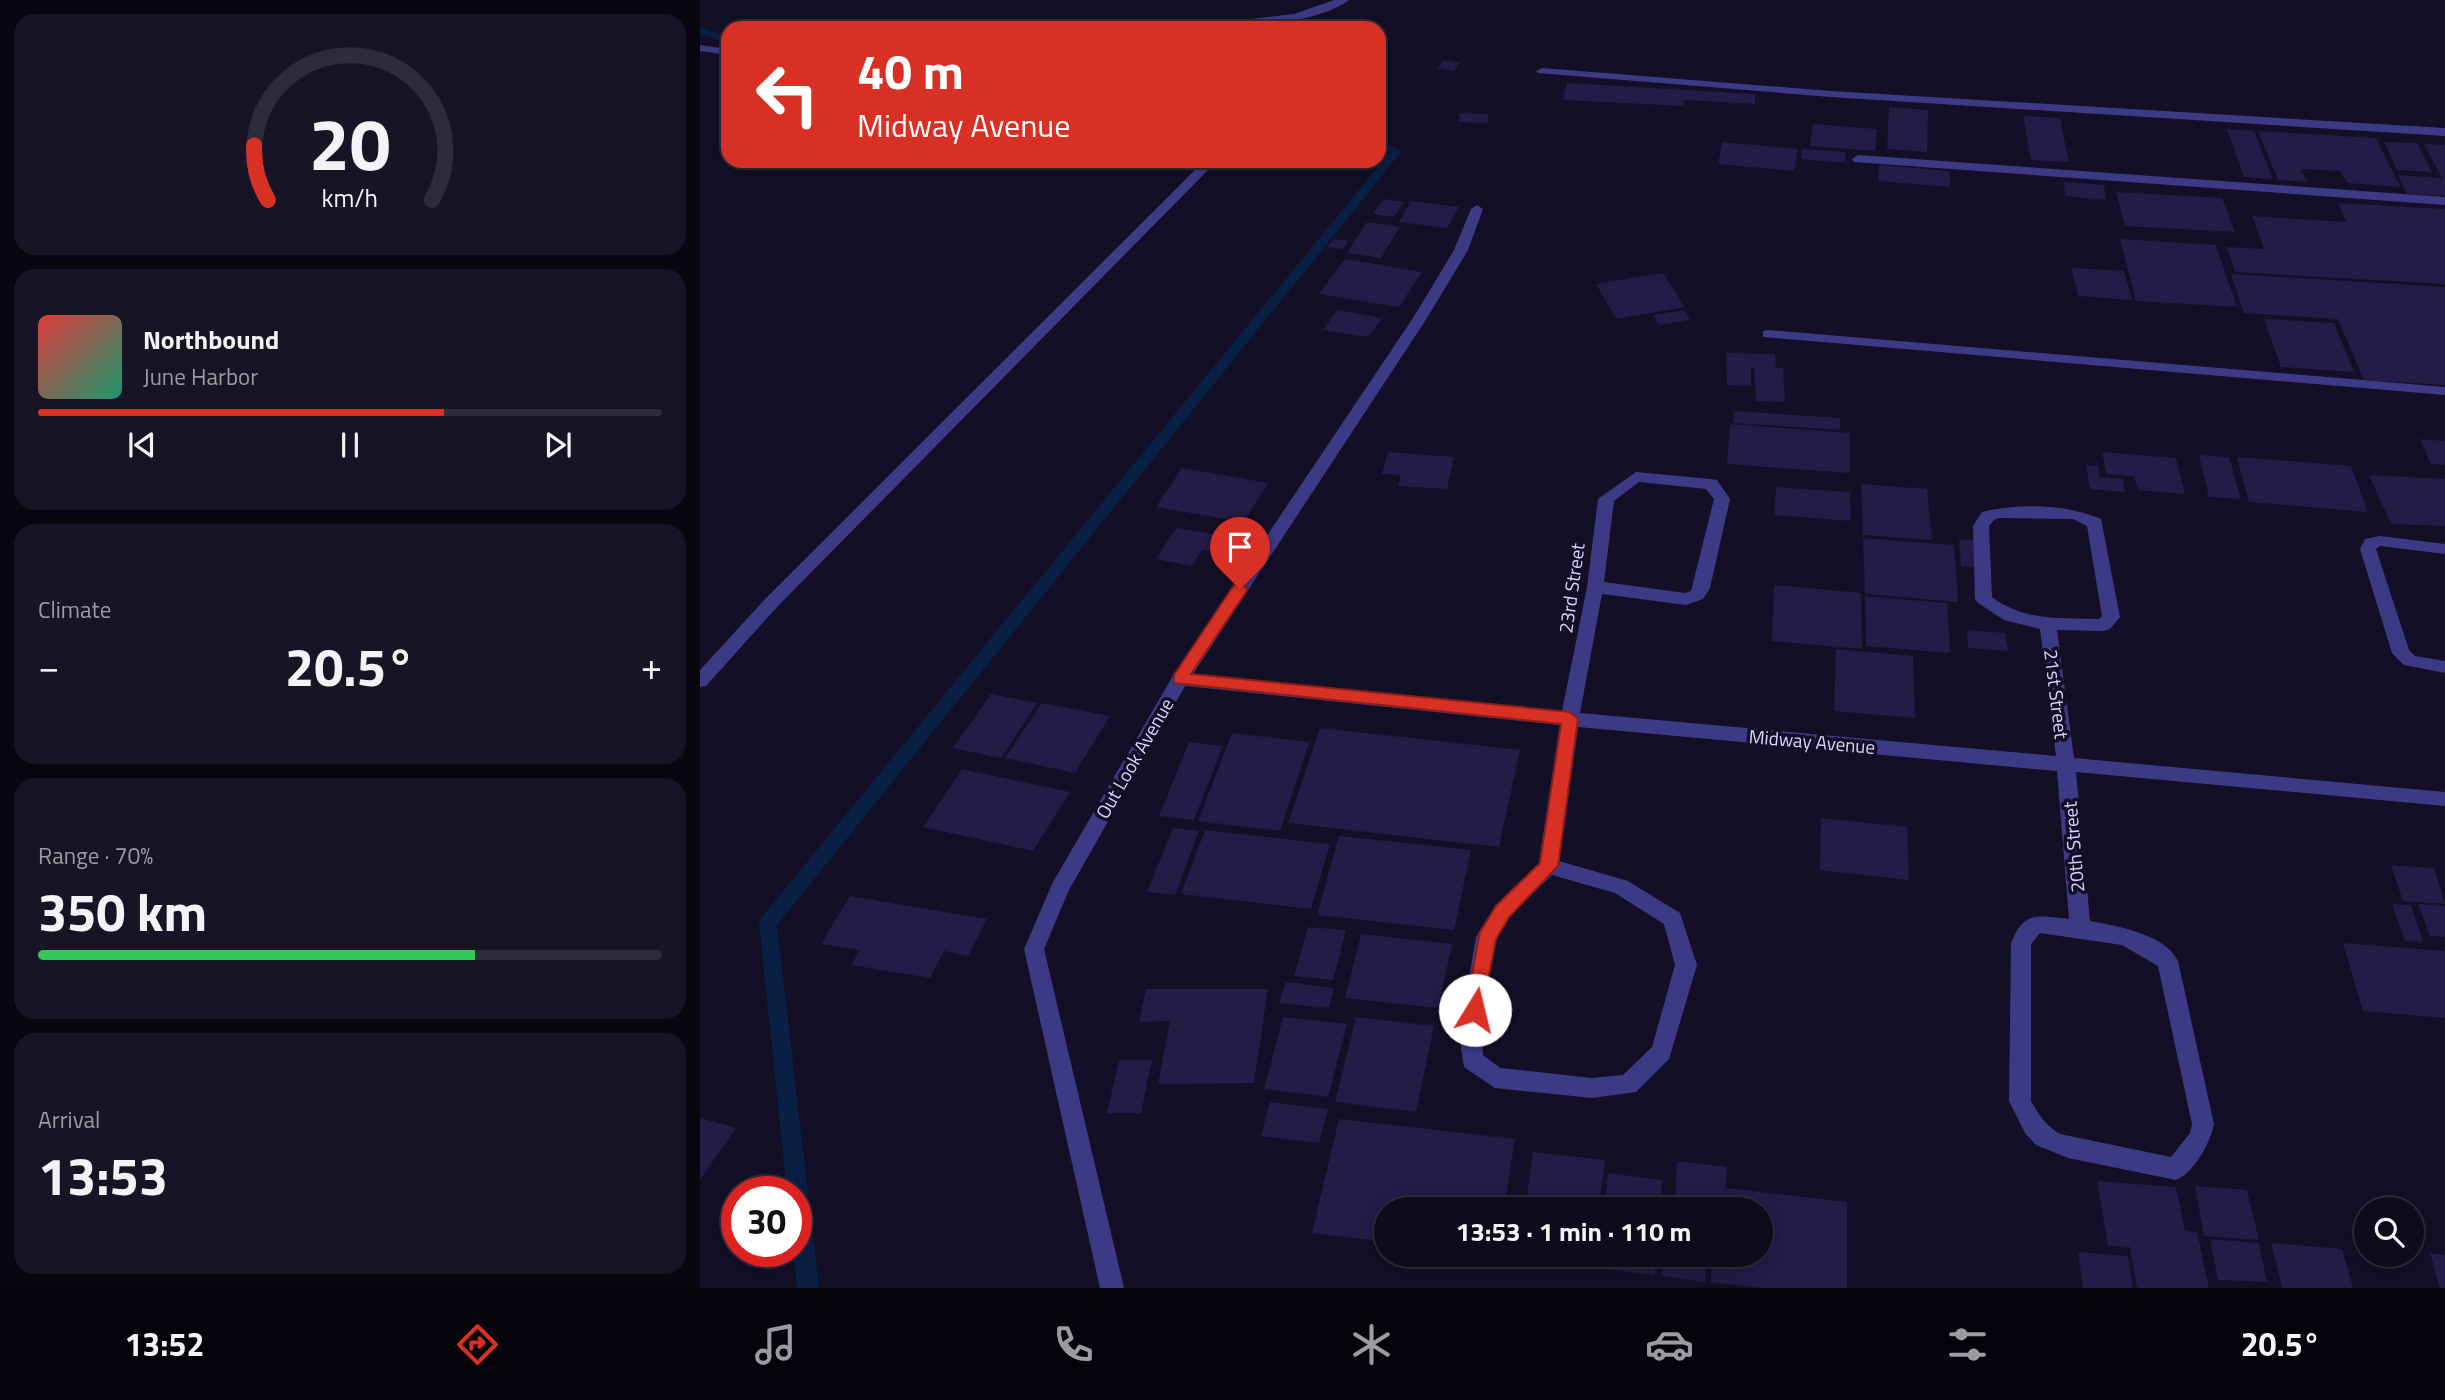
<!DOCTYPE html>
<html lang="en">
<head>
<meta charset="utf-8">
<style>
  body { margin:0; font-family:"Titillium Web",sans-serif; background:#171425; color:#f1f3f6; height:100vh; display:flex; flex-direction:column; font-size:26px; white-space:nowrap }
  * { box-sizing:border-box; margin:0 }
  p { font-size:23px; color:#9b9ba3 }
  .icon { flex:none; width:38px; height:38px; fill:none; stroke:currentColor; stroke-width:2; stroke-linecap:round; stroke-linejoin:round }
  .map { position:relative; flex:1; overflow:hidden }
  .side { display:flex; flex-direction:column; gap:14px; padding:14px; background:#08060f; width:700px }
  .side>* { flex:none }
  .hud { position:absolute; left:21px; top:21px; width:665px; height:147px; border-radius:21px; box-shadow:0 4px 18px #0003,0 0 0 2px #2e2b3b; background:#d93025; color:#fff; overflow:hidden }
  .controls { position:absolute; left:1654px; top:1197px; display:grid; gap:14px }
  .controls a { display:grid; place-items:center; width:70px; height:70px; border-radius:50%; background:#0e0b1c; box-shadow:0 4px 18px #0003,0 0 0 2px #2e2b3b; font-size:35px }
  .speed { position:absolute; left:21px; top:1176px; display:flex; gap:14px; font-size:35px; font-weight:700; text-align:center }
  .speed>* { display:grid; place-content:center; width:91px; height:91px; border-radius:50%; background:#0e0b1c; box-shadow:0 4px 18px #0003,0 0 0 2px #2e2b3b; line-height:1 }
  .speed .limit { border:10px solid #d22; background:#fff; color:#111 }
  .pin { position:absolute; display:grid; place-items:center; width:60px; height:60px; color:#fff; margin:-72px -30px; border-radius:50% 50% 50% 0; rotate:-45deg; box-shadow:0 0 7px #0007 }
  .pin .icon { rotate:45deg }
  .me { position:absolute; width:77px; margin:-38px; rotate:9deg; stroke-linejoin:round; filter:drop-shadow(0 0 5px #0008) }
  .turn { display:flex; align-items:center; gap:24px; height:147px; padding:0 21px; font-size:32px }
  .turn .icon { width:91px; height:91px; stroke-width:2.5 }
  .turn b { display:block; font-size:49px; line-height:60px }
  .big { font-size:52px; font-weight:700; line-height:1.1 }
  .side .widget { flex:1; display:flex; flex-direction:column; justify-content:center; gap:10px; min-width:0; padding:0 24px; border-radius:21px; background:#171425 }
  .side .dial { align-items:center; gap:0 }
  .dial svg { height:182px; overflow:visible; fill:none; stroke:#2e2b3b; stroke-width:7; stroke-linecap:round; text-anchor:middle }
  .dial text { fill:#f1f3f6; stroke:none }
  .song { display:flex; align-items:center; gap:21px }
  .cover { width:84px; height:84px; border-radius:10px; background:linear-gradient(135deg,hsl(0 70% 55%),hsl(160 70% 35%)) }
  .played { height:7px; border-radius:4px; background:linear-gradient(90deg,#d93025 65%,#2e2b3b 65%) }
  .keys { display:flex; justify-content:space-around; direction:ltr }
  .heat { display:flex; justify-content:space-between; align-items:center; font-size:38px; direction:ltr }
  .charge { height:10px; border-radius:5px; background:linear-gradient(90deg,#34c759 70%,#2e2b3b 0) }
  .trip { position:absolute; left:674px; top:1197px; width:399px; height:70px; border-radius:35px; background:#0e0b1c; box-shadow:0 4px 18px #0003,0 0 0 2px #2e2b3b; font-weight:700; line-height:70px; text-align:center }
  .tabs { display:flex; height:112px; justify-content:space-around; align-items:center; background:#06040b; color:#9b9ba3 }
  .tabs .icon { width:49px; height:49px }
  .tabs .selected { color:#d93025 }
  .tabs b { font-size:32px; color:#f1f3f6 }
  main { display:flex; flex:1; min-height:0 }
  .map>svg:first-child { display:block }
</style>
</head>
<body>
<main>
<section class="side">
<div class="widget dial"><svg viewBox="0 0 100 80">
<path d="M14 69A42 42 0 1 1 86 69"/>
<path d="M14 69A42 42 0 0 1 8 45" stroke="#d93025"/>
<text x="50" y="56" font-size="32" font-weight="700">20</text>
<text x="50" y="72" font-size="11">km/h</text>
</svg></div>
<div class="widget">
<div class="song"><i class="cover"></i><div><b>Northbound</b><p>June Harbor</p></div></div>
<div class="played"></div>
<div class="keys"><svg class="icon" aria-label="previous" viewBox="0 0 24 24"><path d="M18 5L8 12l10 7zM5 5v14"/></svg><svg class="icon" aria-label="pause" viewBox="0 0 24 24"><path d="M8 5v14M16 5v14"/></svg><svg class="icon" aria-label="next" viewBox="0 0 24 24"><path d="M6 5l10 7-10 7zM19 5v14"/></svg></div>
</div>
<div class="widget"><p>Climate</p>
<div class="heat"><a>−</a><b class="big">20.5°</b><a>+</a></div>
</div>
<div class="widget"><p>Range · 70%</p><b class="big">350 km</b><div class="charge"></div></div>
<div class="widget"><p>Arrival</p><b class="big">13:53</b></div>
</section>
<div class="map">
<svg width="1745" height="1288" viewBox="0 0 1745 1288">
  <rect width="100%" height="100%" fill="#130f26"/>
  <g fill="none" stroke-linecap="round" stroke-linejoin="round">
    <path fill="#0a1f44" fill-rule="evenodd" d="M 0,28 L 28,36 L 28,42 L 0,34 Z
      M 679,140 L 702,151 L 77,925 L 119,1288 L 97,1288 L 93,1251 L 96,1251 L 96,1192 L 87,1192 L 59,923 L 61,918 L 690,152 L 679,147 Z"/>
  </g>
  <path fill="#241b47" d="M 744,60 L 760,63 L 754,71 L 737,68 Z
    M 867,83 L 1055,94 L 1055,104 L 984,100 L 983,106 L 863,100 Z
    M 1189,107 L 1228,110 L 1227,152 L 1187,149 Z
    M 760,113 L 789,114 L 787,123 L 758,122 Z
    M 1323,116 L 1360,118 L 1369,162 L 1331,160 Z
    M 1113,124 L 1177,129 L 1175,151 L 1110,146 Z
    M 1527,129 L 1554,131 L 1573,179 L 1544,177 Z
    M 1558,131 L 1676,138 L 1700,187 L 1647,183 L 1641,171 L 1601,169 L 1607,182 L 1578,180 Z
    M 1022,142 L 1098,149 L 1094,171 L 1018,164 Z
    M 1684,142 L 1717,143 L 1732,172 L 1697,170 Z
    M 1724,144 L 1745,145 L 1745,196 L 1707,194 L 1698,175 L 1742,178 Z
    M 1102,149 L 1146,152 L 1144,163 L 1101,159 Z
    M 1179,165 L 1250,171 L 1250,187 L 1178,181 Z
    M 1364,182 L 1404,185 L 1406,200 L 1365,196 Z
    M 1416,192 L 1522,198 L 1535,232 L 1425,226 Z
    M 684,199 L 704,202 L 694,217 L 673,214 Z
    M 711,201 L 759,207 L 747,228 L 699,222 Z
    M 1638,203 L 1745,209 L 1745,284 L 1535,272 L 1527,247 L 1564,249 L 1552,216 L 1646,222 Z
    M 667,222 L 700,227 L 681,258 L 647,253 Z
    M 633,239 L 648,241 L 643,249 L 627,247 Z
    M 1420,239 L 1516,245 L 1537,307 L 1436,301 Z
    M 645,259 L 722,272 L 699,307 L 619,294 Z
    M 1371,268 L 1424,271 L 1432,300 L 1378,296 Z
    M 963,273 L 985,307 L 916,319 L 896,284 Z
    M 1531,274 L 1745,287 L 1745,385 L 1664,380 L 1638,319 L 1544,313 Z
    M 637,310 L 682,318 L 668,337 L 623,330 Z
    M 984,310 L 990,320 L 959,325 L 953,315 Z
    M 1564,319 L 1634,323 L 1654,372 L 1581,367 Z
    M 1026,353 L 1075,354 L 1076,368 L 1083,368 L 1085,402 L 1056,401 L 1054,367 L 1051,367 L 1051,386 L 1027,385 Z
    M 1034,411 L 1140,418 L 1140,430 L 1033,423 Z
    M 1030,424 L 1150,433 L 1150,473 L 1027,464 Z
    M 1720,439 L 1745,441 L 1745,465 L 1731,464 Z
    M 688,452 L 754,457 L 747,489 L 698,486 L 701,475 L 682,474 Z
    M 1402,452 L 1476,458 L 1485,494 L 1438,490 L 1434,476 L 1406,474 Z
    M 1499,455 L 1529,457 L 1541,499 L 1509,497 Z
    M 1537,457 L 1651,466 L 1668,512 L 1549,502 Z
    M 1386,465 L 1398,466 L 1400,477 L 1423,479 L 1425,492 L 1390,489 Z
    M 482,468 L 568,483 L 544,522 L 456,507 Z
    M 1669,475 L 1745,479 L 1745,526 L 1691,524 Z
    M 1161,484 L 1227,489 L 1232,540 L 1163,535 Z
    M 1076,487 L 1150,492 L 1151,521 L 1074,515 Z
    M 476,528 L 537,538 L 526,555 L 502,550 L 492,566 L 456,559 Z
    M 1163,538 L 1254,545 L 1258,602 L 1165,594 Z
    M 1259,539 L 1276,541 L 1279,568 L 1261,566 Z
    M 1074,585 L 1161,593 L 1162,649 L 1072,641 Z
    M 1165,596 L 1247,603 L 1250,653 L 1166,646 Z
    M 1267,630 L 1305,633 L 1308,651 L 1268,648 Z
    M 1136,649 L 1213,656 L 1215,718 L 1134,711 Z
    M 291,694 L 337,703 L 301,758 L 253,748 Z
    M 342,703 L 410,716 L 375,773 L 305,758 Z
    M 620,728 L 820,750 L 799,847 L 588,823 Z
    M 532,733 L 609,742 L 580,831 L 498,821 Z
    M 489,742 L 523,746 L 494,820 L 459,816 Z
    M 262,769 L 370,792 L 333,851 L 223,827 Z
    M 1121,818 L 1207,827 L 1209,880 L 1120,870 Z
    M 473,828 L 499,831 L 475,895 L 447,892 Z
    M 505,830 L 630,844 L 611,909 L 481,894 Z
    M 639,836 L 771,850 L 754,930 L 617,915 Z
    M 1691,865 L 1734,868 L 1745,904 L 1703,901 Z
    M 150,896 L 287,919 L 268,956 L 244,951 L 230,978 L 151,965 L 160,950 L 121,944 Z
    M 1692,904 L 1711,905 L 1723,942 L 1705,941 Z
    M 1718,904 L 1745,906 L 1745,937 L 1730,936 Z
    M 608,927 L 646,930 L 633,980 L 594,976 Z
    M 661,934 L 752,944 L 738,1008 L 645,998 Z
    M 1643,943 L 1745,951 L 1745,1018 L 1663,1011 Z
    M 586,982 L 634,988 L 629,1008 L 579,1003 Z
    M 446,989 L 568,989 L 554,1083 L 458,1084 L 470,1021 L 439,1022 Z
    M 583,1017 L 647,1024 L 628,1097 L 564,1089 Z
    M 656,1017 L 734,1026 L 716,1112 L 635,1102 Z
    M 419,1060 L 452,1060 L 441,1113 L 407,1113 Z
    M 570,1102 L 628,1109 L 619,1143 L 561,1136 Z
    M 0,1118 L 36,1128 L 0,1180 Z
    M 639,1119 L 815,1139 L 804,1209 L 686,1209 L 686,1242 L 612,1233 Z
    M 833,1152 L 905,1160 L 899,1209 L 825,1209 Z
    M 977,1161 L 1027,1167 L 1026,1188 L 1147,1202 L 1147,1288 L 1060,1288 L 1011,1282 L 1013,1255 L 1060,1255 L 1060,1209 L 975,1209 Z
    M 908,1173 L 962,1180 L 960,1209 L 904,1209 Z
    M 1397,1181 L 1476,1187 L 1485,1231 L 1497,1232 L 1509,1288 L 1437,1288 L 1430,1247 L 1408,1246 Z
    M 1495,1186 L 1547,1190 L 1559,1240 L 1504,1236 Z
    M 1510,1239 L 1559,1243 L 1567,1282 L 1518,1280 Z
    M 1571,1243 L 1642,1249 L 1653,1288 L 1582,1288 Z
    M 1378,1252 L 1428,1256 L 1433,1288 L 1383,1288 Z
    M 1730,1253 L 1745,1255 L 1745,1288 L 1740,1288 Z
    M 802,1255 L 864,1255 L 863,1266 L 801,1258 Z
    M 899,1255 L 956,1255 L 955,1275 L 897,1268 Z
    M 964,1255 L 1007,1255 L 1005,1282 L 962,1276 Z"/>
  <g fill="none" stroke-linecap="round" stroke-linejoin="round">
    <path fill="#3d3a85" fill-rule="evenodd" d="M 634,0 L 649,0 C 616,25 536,28 495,28 L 500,25 L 594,14 Z
      M 0,45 L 28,49 L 28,55 L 0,51 Z
      M 842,68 L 1131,91 L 1745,128 L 1745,136 L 1131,97 L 838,73 L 836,71 Z
      M 1158,155 L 1745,197 L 1745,205 L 1154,162 L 1152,159 Z
      M 504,161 L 517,161 L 78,606 L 6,686 L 0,687 L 0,670 L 66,598 Z
      M 777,205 L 783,209 L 768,250 L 727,318 L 493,674 L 862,711 L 887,587 L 898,499 L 936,472 L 1011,479 L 1017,480 L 1030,499 L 1010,588 L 1003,599 L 986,605 L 902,594 L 880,713 L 1356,756 L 1340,629 L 1304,620 L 1278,603 L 1275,599 L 1273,526 L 1282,512 C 1318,503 1367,504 1401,519 L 1420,617 L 1410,629 L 1404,631 L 1357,630 L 1374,758 L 1745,792 L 1745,806 L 1376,772 L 1390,921 C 1417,926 1465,934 1478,961 L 1514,1124 C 1510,1143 1495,1172 1476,1180 L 1368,1158 L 1336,1145 L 1325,1133 L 1309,1101 L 1311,944 C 1323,910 1338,916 1369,919 L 1357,771 L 878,727 L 859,861 L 928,881 L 980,913 L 997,965 L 969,1059 L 936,1092 L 892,1098 L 795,1088 L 764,1067 L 759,1035 L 776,937 L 795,906 L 839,863 L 860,725 L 485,686 L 369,890 L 344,949 L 424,1288 L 400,1288 L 324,949 L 353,882 L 474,674 L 713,318 L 754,250 L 771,209 ZM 939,482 L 1006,489 L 1014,499 L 991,591 L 985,593 L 904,582 L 914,501 ZM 1299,518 L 1373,519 L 1387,526 L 1402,616 L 1399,619 C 1362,618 1323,621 1292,597 L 1289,526 L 1294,520 ZM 852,875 L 915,893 L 964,924 L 975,965 L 952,1047 L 923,1075 L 892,1078 L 800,1068 L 783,1055 C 781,1034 789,954 798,936 C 810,912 833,894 852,875 ZM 1340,933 L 1422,945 L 1458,966 L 1492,1124 L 1490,1133 L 1471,1157 L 1360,1134 C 1346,1126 1338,1114 1331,1101 L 1331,944 Z
      M 1068,330 L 1745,387 L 1745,395 L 1063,337 L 1063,331 Z
      M 1680,536 L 1745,544 L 1745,554 L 1680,546 L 1676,549 L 1709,650 L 1715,656 L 1745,661 L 1745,673 L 1704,665 L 1692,653 L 1660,549 L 1665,539 Z"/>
  </g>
  <path fill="#d93025" stroke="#8d1f18" stroke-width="2" d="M 540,583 L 548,589 L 491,674 L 870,712 L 878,719 L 858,866 L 809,917 L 796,939 L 781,1016 L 775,1019 L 768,1016 L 765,1010 L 780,932 L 796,906 L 840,863 L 861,724 L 474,683 L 474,675 L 534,585 Z"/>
  <g text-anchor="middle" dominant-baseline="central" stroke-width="7" stroke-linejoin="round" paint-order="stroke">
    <g font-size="19" fill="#d9d4ff" stroke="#130f26">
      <text transform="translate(871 588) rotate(-82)">23rd Street</text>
      <text transform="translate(1357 694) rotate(83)">21st Street</text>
      <text transform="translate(1112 741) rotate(5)">Midway Avenue</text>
      <text transform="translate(434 758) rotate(-60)">Out Look Avenue</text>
      <text transform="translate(1373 847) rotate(-95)">20th Street</text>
    </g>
  </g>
</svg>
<div class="controls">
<a><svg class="icon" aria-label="search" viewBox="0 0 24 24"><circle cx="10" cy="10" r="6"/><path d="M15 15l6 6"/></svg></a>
</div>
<div class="speed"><div class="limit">30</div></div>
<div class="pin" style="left:540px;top:589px;background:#d93025"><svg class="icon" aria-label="arrive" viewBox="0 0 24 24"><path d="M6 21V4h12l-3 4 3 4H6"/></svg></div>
<svg class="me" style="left:775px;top:1010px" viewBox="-20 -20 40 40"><circle r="19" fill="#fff"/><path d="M0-13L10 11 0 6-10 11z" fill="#d93025"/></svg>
<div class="trip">13:53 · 1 min · 110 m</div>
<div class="hud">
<div class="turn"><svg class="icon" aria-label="left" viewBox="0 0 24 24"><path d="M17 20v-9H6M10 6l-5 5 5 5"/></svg><div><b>40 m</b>Midway Avenue</div></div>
</div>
</div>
</main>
<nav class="tabs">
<b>13:52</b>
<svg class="icon selected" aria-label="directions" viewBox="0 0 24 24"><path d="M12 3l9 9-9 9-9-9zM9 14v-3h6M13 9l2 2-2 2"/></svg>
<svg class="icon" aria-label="music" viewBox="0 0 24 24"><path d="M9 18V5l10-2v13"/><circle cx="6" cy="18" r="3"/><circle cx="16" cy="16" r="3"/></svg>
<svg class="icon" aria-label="phone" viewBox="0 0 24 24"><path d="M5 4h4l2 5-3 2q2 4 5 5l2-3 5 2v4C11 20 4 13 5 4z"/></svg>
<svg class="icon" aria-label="climate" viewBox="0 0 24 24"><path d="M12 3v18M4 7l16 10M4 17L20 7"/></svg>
<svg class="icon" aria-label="car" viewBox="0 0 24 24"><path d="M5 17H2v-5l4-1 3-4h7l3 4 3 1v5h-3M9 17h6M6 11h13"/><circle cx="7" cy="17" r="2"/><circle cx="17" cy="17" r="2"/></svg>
<svg class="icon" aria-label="filters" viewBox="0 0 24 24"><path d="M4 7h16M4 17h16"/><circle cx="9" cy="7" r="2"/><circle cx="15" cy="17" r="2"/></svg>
<b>20.5°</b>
</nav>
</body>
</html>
